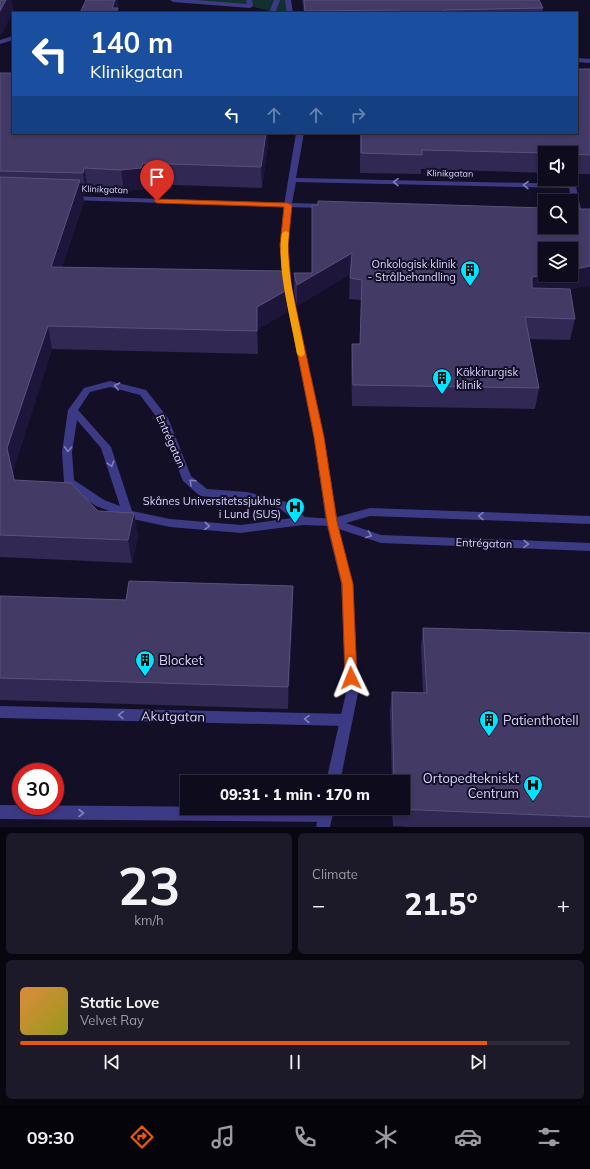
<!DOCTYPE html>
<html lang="en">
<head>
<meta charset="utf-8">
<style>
  body { margin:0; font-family:Mulish,sans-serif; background:#1c1929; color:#f1f3f6; height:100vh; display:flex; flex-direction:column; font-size:15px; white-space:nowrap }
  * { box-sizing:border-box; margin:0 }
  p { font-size:13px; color:#9b9ba3 }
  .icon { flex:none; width:22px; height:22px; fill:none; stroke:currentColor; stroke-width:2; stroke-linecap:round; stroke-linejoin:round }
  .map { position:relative; height:827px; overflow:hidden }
  .sheet { display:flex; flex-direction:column; gap:6px; padding:6px; background:#08060f; flex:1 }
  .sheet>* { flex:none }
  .hud { position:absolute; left:12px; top:12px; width:566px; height:122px; border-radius:0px; box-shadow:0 2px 6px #0003,0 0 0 1px #2e2b3b; background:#1a4fa0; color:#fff; overflow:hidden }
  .tools { position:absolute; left:538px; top:146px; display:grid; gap:8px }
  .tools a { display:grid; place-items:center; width:40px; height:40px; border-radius:0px; background:#0e0b1c; box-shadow:0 2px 6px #0003,0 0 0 1px #2e2b3b; font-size:20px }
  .speed { position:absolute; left:12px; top:763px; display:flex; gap:8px; font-size:20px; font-weight:700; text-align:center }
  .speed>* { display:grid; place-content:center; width:52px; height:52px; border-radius:50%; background:#0e0b1c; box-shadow:0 2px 6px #0003,0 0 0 1px #2e2b3b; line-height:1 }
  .speed .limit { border:6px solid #d22; background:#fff; color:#111 }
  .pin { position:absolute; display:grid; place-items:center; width:34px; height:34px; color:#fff; margin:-41px -17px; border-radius:50% 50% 50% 0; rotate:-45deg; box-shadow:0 0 4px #0007 }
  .pin .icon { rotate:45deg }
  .me { position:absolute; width:44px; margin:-22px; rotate:358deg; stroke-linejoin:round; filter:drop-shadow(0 0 3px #0008) }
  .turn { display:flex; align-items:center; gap:14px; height:84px; padding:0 12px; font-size:18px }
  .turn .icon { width:52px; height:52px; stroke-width:2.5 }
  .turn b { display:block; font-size:28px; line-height:34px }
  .lanes { display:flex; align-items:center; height:38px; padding:0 12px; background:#0003; justify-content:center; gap:20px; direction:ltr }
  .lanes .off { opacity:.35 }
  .big { font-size:30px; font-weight:800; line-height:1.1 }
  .sheet .widget { flex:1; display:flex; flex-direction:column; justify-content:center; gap:6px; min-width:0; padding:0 14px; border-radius:6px; background:#1c1929 }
  .sheet .dial { align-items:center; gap:0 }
  .dial b { font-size:52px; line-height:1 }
  .song { display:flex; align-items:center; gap:12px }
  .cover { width:48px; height:48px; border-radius:6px; background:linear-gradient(135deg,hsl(30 70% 55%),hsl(60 70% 35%)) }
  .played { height:4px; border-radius:2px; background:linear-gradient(90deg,#ea580c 85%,#2e2b3b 85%) }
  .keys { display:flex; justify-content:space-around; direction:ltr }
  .heat { display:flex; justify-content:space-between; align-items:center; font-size:22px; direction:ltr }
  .sheet .tiles { flex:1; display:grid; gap:6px; grid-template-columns:1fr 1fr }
  .widget:last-child { grid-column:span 2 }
  .trip { position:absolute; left:180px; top:775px; width:230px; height:40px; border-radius:0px; background:#0e0b1c; box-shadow:0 2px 6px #0003,0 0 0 1px #2e2b3b; font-weight:800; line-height:40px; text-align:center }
  .tabs { display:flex; height:64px; justify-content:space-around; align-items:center; background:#06040b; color:#9b9ba3 }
  .tabs .icon { width:28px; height:28px }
  .tabs .current { color:#ea580c }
  .tabs b { font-size:18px; color:#f1f3f6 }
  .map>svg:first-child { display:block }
</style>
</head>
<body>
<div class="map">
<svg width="590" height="827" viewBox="0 0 590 827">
  <rect width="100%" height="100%" fill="#130f26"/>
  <path fill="#12302f" d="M 173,0 L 288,0 L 290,13 L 278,13 L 250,6 Z"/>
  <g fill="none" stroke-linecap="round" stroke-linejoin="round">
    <path fill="#3d3a85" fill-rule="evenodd" d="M 13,36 L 13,40 L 0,44 L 0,40 Z
      M 296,133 L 304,133 L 296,178 L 572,184 L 576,186 L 582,214 L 578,216 L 571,216 L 571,212 L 573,212 L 569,188 L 296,182 L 292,203 L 325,204 L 329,206 L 325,208 L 285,207 L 284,205 Z
      M 110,381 L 146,390 L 168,418 L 191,476 L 207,489 L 247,492 L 286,502 L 305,517 L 336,519 L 338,522 L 336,525 L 332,526 L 303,525 L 241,533 L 170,527 L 128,518 L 96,506 L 65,485 L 64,482 L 62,452 L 68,410 L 84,388 ZM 110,387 L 140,395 L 158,419 L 183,481 L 200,496 L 247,500 L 279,508 L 292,518 L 241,525 L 170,519 L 132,511 L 111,447 L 78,410 L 90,392 ZM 77,420 L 101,448 L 120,506 L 104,500 L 74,480 L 72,452 Z
      M 0,706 L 346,714 L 351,716 L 352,720 L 351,724 L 346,726 L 0,718 Z
      M 0,805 L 326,808 L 331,810 L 333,815 L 331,820 L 326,822 L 0,819 Z"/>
    <path fill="#3d3a85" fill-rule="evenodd" d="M 170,0 L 196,0 L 247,4 L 246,0 L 252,0 L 253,6 L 250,8 L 173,2 Z
      M 274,0 L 280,0 L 275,13 L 269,13 Z
      M 285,0 L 291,0 L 293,13 L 287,13 Z
      M 577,58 L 590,59 L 590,63 L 577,62 Z
      M 67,196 L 291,203 L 292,205 L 288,245 L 291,285 L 324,437 L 337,517 L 370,508 L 590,516 L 590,524 L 370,516 L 346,523 L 381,535 L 590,543 L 590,551 L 381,543 L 339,529 L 353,583 L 358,693 L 340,782 L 326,782 L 346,693 L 341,583 L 326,522 L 314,437 L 283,285 L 280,245 L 284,207 L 70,200 L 67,200 Z
      M 320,808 L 334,808 L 330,827 L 316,827 Z"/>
  </g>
  <path fill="#312854" d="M 302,0 L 539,0 L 543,8 L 542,13 L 304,13 Z
    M 590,69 L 590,174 L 571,174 L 571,153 L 545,153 L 545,173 L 421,169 L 421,174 L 360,173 L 360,133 L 577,133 Z
    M 0,73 L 268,144 L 262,188 L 145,184 L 144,189 L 124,191 L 88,189 L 86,194 L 83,194 L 84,201 L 62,267 L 287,312 L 258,329 L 258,354 L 52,349 L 13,471 L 15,480 L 98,511 L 138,535 L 132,563 L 0,557 Z
    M 312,205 L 570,290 L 575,319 L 570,340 L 529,339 L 539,388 L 535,409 L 352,406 L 351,365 L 352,344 L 360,344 L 361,300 L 349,299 L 350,274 L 297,306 L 294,293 L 294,273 L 312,273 Z
    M 0,596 L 293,608 L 288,709 L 0,700 Z
    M 423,628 L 590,633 L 590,827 L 408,827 L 393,826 L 392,808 L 403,808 L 403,782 L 392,782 L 390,711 L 392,692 L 423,693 L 421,647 Z"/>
  <path fill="#1d163a" d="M 6,0 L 12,0 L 14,11 L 0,37 L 0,11 Z
    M 115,0 L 118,0 L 119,13 L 112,13 L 112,8 Z
    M 266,133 L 268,133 L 268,144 L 262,188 L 261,167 Z
    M 143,163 L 145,184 L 144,189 L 124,191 L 121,170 Z
    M 84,168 L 88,189 L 86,194 L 83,173 Z
    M 80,180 L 84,201 L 55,289 L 51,267 Z
    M 352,253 L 351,274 L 297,306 L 297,285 Z
    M 590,266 L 590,286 L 528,298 L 532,277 L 545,275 L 571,275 L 571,270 Z
    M 287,290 L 287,312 L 258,329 L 258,354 L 257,331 L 257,307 Z
    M 48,326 L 52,349 L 13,471 L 20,503 L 7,448 Z
    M 134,513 L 138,535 L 132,563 L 128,540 Z
    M 293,586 L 293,608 L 288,709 L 288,687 Z"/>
  <path fill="#433a66" stroke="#5a527e" d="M 0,0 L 6,0 L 0,11 Z
    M 86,0 L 115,0 L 112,8 L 118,8 L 116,13 L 80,13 Z
    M 304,0 L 539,0 L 543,8 L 444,10 L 445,13 L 399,13 L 398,10 L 305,11 Z
    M 577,69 L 590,69 L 590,155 L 571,154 L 571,153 L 545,153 L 422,150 L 422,155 L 361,153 L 361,133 L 577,133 Z
    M 0,73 L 13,73 L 13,133 L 266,133 L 261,167 L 143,163 L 141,168 L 121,170 L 84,168 L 83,173 L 0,171 Z
    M 0,177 L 80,180 L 51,267 L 283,271 L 287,290 L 257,307 L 257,331 L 48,326 L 7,448 L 14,480 L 71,483 L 98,511 L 134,513 L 128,540 L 0,535 Z
    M 318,201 L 545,208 L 545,227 L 571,227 L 571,209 L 590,209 L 590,266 L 571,270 L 571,249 L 545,249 L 545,275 L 532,277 L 532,288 L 570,289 L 575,319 L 525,317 L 539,388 L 353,385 L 352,344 L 360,344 L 362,280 L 350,278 L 352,253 L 297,285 L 294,273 L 312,273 L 312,205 L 318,205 Z
    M 129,581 L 293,586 L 288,687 L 0,678 L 0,596 L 126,600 Z
    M 423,628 L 590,633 L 590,817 L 395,809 L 395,808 L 403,808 L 403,782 L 394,782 L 392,692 L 427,693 Z"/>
  <defs><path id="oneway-chevron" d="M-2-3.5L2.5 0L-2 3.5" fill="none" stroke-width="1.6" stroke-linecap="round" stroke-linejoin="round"/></defs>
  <g stroke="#837fbc">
    <use href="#oneway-chevron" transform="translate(396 182) rotate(-179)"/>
    <use href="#oneway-chevron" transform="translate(526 185) rotate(-179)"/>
    <use href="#oneway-chevron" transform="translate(117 386) rotate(-167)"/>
    <use href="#oneway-chevron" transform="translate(68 449) rotate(93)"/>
    <use href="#oneway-chevron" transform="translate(111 464) rotate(72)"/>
    <use href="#oneway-chevron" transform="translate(192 482) rotate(-137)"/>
    <use href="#oneway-chevron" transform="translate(481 516) rotate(-178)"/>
    <use href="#oneway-chevron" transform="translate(207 526) rotate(4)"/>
    <use href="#oneway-chevron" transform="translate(369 535) rotate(20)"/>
    <use href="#oneway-chevron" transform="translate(526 544) rotate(2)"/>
    <use href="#oneway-chevron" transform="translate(121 715) rotate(-179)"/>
    <use href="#oneway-chevron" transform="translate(307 719) rotate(-179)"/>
    <use href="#oneway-chevron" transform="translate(81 813)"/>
  </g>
  <path fill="#ea580c" stroke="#983908" d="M 155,199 L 288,203 L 292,205 L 288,245 L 291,285 L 324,437 L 337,522 L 353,584 L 357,678 L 355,681 L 351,683 L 347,681 L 345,678 L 342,584 L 327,522 L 314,437 L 284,285 L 280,245 L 284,207 L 157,203 L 154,201 Z"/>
  <path fill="#f59e0b" d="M 286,231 L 289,233 C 284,268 299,318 305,354 L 301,357 L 297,354 C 291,318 276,268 282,233 Z"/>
  <defs>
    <g id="building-pin" transform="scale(1)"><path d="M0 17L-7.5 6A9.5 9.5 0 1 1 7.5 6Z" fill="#00e5ff" stroke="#130f26"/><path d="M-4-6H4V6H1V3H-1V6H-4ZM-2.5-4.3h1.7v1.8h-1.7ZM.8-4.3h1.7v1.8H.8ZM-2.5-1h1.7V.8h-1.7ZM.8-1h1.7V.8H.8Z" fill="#111"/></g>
    <g id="hospital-pin" transform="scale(1)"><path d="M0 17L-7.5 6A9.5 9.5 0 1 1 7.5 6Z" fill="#00e5ff" stroke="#130f26"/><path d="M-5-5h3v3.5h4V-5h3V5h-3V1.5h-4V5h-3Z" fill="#111"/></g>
  </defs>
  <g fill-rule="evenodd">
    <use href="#building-pin" x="470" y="270"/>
    <use href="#building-pin" x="442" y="378"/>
    <use href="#hospital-pin" x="295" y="507"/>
    <use href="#building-pin" x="145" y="660"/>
    <use href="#building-pin" x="489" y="720"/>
    <use href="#hospital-pin" x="533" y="785"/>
  </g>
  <g text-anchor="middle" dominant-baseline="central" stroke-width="4" stroke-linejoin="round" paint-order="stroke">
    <g font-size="9" fill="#d9d4ff" stroke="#130f26">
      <text transform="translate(450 173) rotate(1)">Klinikgatan</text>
      <text transform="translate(105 189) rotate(2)">Klinikgatan</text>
    </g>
    <g font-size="11" fill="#d9d4ff" stroke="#130f26" text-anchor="end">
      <text x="456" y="264">Onkologisk klinik<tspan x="456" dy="13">- Strålbehandling</tspan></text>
      <text x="456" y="372" text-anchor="start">Käkkirurgisk<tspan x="456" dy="13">klinik</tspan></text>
      <text x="281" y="501">Skånes Universitetssjukhus<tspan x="281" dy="13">i Lund (SUS)</tspan></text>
    </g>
    <g font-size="11" fill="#d9d4ff" stroke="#130f26">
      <text transform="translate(171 441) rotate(66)">Entrégatan</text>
      <text transform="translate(484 543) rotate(2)">Entrégatan</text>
    </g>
    <g font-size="13" fill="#d9d4ff" stroke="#130f26" text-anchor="start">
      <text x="159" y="660">Blocket</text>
      <text x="503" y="720">Patienthotell</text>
      <text x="519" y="778" text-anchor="end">Ortopedtekniskt<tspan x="519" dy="15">Centrum</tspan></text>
    </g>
    <g font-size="13" fill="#d9d4ff" stroke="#130f26">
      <text transform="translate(173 716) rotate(1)">Akutgatan</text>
    </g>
  </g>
</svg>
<div class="tools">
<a><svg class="icon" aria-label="sound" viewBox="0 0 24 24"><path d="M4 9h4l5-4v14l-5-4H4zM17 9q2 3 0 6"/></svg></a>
<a><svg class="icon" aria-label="search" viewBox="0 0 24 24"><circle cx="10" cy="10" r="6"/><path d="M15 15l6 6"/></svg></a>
<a><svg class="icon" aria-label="layers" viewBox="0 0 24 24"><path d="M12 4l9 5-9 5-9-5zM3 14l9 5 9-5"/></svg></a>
</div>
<div class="speed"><div class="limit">30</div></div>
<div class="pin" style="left:157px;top:201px;background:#d93025"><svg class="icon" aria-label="arrive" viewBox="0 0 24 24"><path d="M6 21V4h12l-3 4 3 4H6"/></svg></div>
<svg class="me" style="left:351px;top:678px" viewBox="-20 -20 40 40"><path d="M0-17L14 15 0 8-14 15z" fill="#ea580c" stroke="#fff" stroke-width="4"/></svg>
<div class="trip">09:31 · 1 min · 170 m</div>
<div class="hud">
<div class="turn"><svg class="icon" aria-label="left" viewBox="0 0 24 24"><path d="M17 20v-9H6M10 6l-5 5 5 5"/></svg><div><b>140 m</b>Klinikgatan</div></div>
<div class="lanes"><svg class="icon" aria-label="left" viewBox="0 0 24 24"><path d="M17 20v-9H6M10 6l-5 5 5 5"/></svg><svg class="icon off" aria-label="ahead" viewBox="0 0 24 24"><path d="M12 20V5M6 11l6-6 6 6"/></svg><svg class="icon off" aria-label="ahead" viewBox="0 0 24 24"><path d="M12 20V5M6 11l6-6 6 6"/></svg><svg class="icon off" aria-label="right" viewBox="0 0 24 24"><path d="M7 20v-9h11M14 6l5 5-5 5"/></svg></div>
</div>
</div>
<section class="sheet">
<div class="tiles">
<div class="widget dial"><b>23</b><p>km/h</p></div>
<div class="widget"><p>Climate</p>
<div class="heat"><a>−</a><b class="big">21.5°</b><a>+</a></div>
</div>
<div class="widget">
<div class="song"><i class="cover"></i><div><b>Static Love</b><p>Velvet Ray</p></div></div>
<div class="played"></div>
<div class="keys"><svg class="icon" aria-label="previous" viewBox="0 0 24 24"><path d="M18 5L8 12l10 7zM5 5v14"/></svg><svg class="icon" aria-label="pause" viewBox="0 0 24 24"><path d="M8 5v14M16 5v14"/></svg><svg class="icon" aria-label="next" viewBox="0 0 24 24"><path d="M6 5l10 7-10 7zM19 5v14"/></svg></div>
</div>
</div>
</section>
<nav class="tabs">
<b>09:30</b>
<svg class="icon current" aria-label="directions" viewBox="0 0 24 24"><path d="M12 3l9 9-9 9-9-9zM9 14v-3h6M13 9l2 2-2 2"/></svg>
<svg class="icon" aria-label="music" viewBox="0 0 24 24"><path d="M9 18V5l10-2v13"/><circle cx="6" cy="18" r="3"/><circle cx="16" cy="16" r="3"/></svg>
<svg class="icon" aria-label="phone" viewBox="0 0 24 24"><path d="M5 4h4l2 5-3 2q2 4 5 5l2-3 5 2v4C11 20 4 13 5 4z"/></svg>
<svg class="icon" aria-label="climate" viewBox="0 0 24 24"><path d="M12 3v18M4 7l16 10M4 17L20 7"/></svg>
<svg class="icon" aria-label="car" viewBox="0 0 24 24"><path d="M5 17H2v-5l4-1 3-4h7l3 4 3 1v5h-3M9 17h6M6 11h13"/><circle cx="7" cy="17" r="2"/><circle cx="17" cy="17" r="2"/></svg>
<svg class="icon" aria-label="filters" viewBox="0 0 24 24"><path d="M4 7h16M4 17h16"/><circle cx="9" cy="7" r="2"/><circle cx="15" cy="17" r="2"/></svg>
</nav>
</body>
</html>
